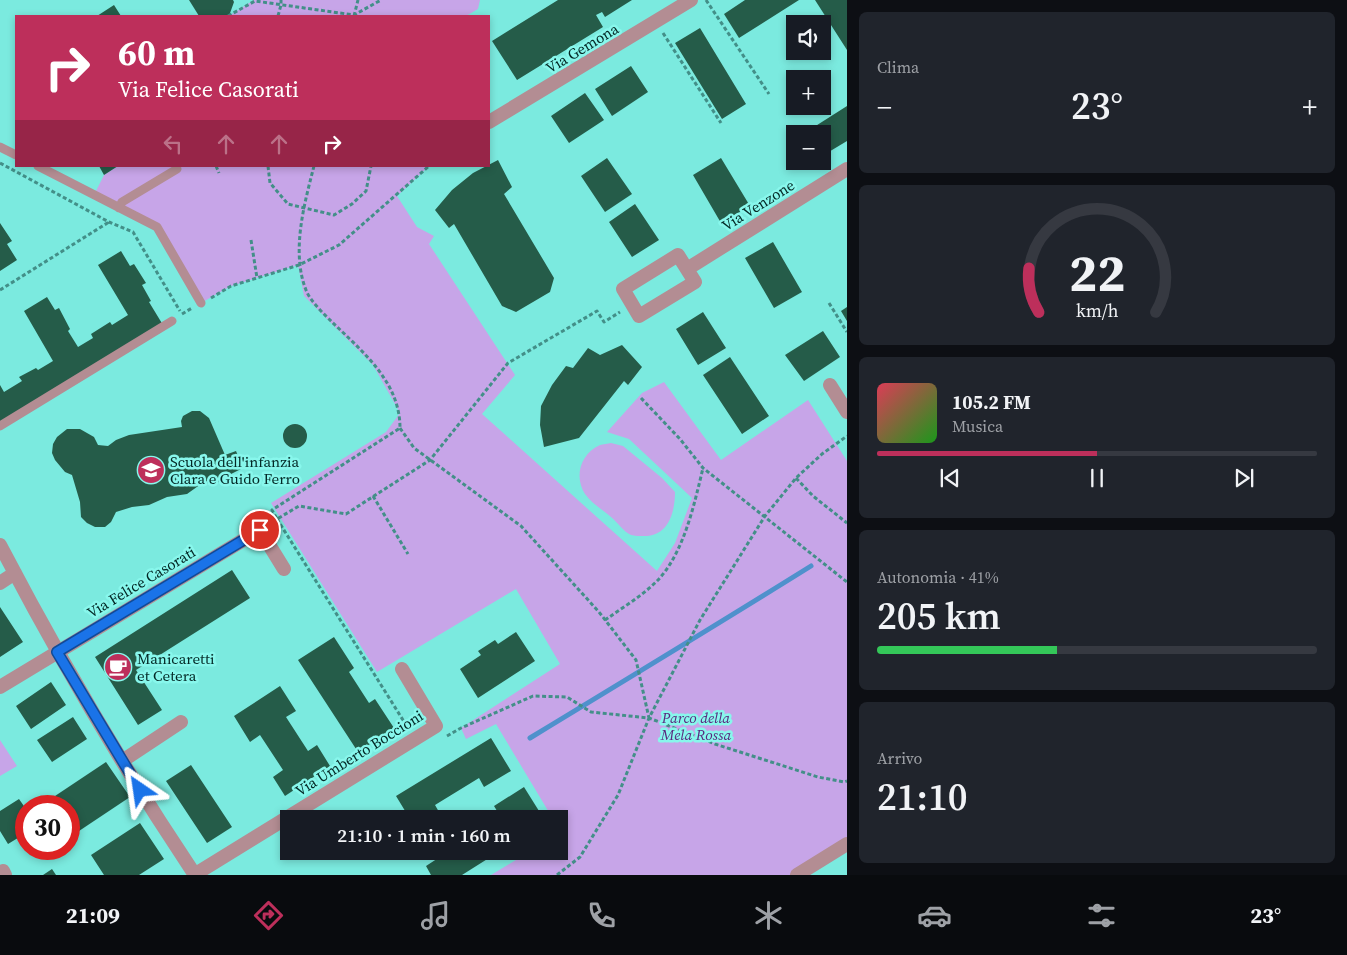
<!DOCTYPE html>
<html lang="it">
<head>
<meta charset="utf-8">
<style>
  body { margin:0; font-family:"Source Serif 4",serif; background:#20242c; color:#f1f3f6; height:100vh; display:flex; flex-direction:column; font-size:19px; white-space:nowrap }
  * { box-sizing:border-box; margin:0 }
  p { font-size:16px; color:#9ea1a6 }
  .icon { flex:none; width:28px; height:28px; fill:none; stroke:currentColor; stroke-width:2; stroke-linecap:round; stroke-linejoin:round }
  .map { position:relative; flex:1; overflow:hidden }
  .panel { display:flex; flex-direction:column; gap:12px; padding:12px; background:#0d0f14; width:500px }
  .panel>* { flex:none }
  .banner { position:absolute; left:15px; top:15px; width:475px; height:152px; border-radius:0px; box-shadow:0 2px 8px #0003; background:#bd2f5b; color:#fff; overflow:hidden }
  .controls { position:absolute; left:786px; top:15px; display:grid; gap:10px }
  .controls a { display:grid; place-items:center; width:45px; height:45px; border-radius:0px; background:#171b24; box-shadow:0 2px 8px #0003; font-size:25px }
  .speed { position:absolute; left:15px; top:795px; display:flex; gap:10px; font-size:25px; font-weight:700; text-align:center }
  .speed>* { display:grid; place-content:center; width:65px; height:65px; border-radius:50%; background:#171b24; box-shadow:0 2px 8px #0003; line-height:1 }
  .speed .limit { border:8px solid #d22; background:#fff; color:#111 }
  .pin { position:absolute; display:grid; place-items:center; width:42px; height:42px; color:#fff; margin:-21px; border:2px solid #fff; border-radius:50%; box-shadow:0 1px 5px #0007 }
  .me { position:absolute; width:55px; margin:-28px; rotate:328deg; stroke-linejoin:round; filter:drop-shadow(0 0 4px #0008) }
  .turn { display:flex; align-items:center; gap:18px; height:105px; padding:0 20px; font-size:22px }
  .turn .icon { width:65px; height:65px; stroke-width:2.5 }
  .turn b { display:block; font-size:35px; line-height:42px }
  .lanes { display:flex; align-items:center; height:48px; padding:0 20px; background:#0003; justify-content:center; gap:25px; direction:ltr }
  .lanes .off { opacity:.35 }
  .big { font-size:38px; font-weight:600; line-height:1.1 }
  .panel .widget { flex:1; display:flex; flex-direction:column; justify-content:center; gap:8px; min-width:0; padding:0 18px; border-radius:8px; background:#20242c }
  .panel .dial { align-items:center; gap:0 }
  .dial svg { height:130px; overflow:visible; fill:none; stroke:#363941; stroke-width:7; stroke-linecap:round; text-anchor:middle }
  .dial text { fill:#f1f3f6; stroke:none }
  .song { display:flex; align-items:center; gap:15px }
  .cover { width:60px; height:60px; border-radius:8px; background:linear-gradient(135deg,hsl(350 70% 55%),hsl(120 70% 35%)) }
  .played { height:5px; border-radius:2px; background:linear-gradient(90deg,#bd2f5b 50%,#363941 50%) }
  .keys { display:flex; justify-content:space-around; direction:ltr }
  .heat { display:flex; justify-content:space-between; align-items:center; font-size:28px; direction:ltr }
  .charge { height:8px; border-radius:4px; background:linear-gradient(90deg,#34c759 41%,#363941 0) }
  .trip { position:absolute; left:280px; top:810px; width:288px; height:50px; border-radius:0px; background:#171b24; box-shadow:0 2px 8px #0003; font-weight:600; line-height:50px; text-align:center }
  .dock { display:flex; height:80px; justify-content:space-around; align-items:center; background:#090b0e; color:#9ea1a6 }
  .dock .icon { width:35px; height:35px }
  .dock .on { color:#bd2f5b }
  .dock b { font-size:22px; color:#f1f3f6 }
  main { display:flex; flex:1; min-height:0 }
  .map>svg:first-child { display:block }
</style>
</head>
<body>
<main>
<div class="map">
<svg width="847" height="875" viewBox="0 0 847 875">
  <rect width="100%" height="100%" fill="#7beadf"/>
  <path fill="#c7a5e8" d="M 254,0 L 480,0 L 478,9 L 466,16 L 229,16 Z
    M 118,166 L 429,166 L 397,196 L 417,227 L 434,236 L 429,244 L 515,375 L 482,414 L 657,571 L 675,543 L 692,498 L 629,439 L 607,432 L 642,393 L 664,382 L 721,460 L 808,400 L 847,461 L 847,849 L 804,875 L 491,875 L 531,851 L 559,851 L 559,834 L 562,832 L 559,828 L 559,819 L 553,819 L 496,724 L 466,739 L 461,728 L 560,664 L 516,589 L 377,672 L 271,503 L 386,432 L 400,413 L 373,365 L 304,296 L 298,265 L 231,286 L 201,303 L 157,227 L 94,195 L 104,175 Z
    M 611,443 L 623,446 L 662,478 L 675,492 C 675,513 668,537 643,536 C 640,536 634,536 631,535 C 624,532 617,522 611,517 C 603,510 591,503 585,494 C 574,477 580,454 600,445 C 603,444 608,444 611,443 Z
    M 0,740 L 17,766 L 0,776 Z"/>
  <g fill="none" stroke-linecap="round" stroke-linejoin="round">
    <path stroke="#4f91cc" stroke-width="5" d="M 530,738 C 624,681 718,624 811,566"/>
  </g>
  <path fill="#255c49" d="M 189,0 L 233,0 L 234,2 L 229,16 L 199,16 Z
    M 558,0 L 632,0 L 605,17 L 602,12 L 596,15 L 603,27 L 517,80 L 492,41 Z
    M 745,0 L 799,0 L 739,38 L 724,14 Z
    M 815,0 L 847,0 L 847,50 Z
    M 114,5 L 121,16 L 97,16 Z
    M 700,28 L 746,104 L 722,119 L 675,43 Z
    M 631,66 L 648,92 L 612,116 L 595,89 Z
    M 585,93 L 604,120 L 569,143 L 551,116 Z
    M 847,106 L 847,141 L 822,156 L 822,134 L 803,134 Z
    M 607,158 L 632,194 L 605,212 L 581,176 Z
    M 721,158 L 750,206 L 721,223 L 693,175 Z
    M 498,160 L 512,187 L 504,194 L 554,278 L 550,292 L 516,312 L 502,306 L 454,224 L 449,228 L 435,210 L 452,190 L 473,173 Z
    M 99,166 L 118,166 L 104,175 Z
    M 635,204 L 659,240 L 632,257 L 609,222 Z
    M 0,223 L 12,241 L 7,244 L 17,260 L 0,271 Z
    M 773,242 L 802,292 L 774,308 L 745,258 Z
    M 121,251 L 130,266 L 134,264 L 146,283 L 142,285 L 151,301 L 149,302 L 163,325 L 0,424 L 0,385 L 4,392 L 22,381 L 19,377 L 36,368 L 38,370 L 53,361 L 24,311 L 47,297 L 55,310 L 59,308 L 70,329 L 68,331 L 78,347 L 93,338 L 91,334 L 110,322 L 112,325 L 128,315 L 98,265 Z
    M 847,307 L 847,321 L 841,311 Z
    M 703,312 L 726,348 L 698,365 L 676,329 Z
    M 823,331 L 840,357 L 804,381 L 785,355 Z
    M 622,345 L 642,367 L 628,385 L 624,381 L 579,438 L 544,447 L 540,425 L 541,406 L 552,385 L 566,366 L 573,368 L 588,348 L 600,355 Z
    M 730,357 L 769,416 L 742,434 L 703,375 Z
    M 192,411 L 200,411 L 209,418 L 225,455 L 236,451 L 243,468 L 229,475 L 230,478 L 221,482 L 201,484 L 187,494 L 167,497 L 149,505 L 132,507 L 116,512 L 111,522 L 105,527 L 95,527 L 87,523 L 81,517 L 80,502 L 72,475 L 65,472 L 55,460 L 52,453 L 53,444 L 57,437 L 67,429 L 80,429 L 94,437 L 98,445 L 108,446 L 116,440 L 129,435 L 182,427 L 181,421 L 183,416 Z
    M283 436a12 12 0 1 1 24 0a12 12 0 1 1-24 0Z
    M 232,570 L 250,598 L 136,670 L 162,710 L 138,725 L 95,657 Z
    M 0,607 L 23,642 L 0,657 Z
    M 516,632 L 535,661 L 478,698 L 460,669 L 481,655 L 478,651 L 495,640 L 498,644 Z
    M 334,637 L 354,668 L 349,672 L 369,703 L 375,699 L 394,728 L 358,752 L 298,660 Z
    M 51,682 L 66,705 L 31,729 L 16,706 Z
    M 280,686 L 296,711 L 286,717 L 308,751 L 317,745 L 330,766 L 285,796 L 273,777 L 283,770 L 260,735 L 250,742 L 234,716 Z
    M 73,717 L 87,739 L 52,762 L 37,740 Z
    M 491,738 L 511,771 L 484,787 L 479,778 L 435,805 L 439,812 L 428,819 L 426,819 L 423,814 L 415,819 L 410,819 L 396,796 Z
    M 106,762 L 130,797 L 79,831 L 69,816 L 69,806 L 62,806 L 55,796 Z
    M 191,765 L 232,827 L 207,843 L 166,781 Z
    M 524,787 L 544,819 L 502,819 L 494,806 Z
    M 19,799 L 26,809 L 26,833 L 8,844 L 0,831 L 0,811 Z
    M 140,823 L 164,859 L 139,875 L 104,875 L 91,855 Z
    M 449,851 L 500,851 L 462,875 L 431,875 L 426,866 Z
    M 52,869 L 56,875 L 43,875 Z"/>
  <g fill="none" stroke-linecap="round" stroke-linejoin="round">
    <path stroke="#438f88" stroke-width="3" stroke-dasharray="4 2.5" stroke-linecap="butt" d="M 706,0 L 769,94
      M 228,16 L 255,1 L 354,15 L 381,0
      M 278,16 L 281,5 L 281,0
      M 354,16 L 358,0
      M 663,33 L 721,123
      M 0,163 L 109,222 L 133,232 L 180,311
      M 216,166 L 219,173
      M 268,166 L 270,183 L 288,204 L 334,215 L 352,204 L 366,191 L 371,166
      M 314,166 C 304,205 291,252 306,290 C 310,301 324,314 332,322 C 363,352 400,382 400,428 L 272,510 L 277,519 L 299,506 L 346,514 L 430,460 L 508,363 L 597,311 L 604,322 L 620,312
      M 251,240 L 257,278
      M 0,290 L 109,222
      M 211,298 L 231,286 L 299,265 L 339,245 L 429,166
      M 829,303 L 847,332
      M 182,314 L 192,308
      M 641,398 L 680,439 L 703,468 L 847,582
      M 400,428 L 414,448 L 521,526 L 599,612 L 636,660 L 649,718
      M 796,478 L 813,496 L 847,523
      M 373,496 L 408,554
      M 271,522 L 277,519 L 408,728
      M 605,620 C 622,608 642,596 657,581 C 684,553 694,505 703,468
      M 447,736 L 461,728 L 533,696 L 567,697 L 591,712 L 649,718 L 715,744 L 818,777 L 844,782 L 847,781
      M 557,875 L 580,857 L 618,795 L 649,718 L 700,620 L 765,516 L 796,478 L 822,454 L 847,436"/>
    <path stroke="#b38d93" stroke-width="9" d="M 0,147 L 16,155
      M 38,166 L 157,227 L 201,303
      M 119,208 L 122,202 L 177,169
      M 0,426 L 172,321"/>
    <path stroke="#b38d93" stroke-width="14" d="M 489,122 L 691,0"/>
    <path stroke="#b38d93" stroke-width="14" d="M 678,255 L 695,282 L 639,316 L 623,289 Z
      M 687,269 L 847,169
      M 830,385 L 847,412
      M 0,545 C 59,658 124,769 195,875
      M 0,583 L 15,573
      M 0,687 L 260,530 L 284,569
      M 122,761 L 181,722
      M 3,871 L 5,875
      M 194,875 L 436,726 L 402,669
      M 797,875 L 847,844"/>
  </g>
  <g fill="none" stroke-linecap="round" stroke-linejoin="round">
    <g stroke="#114b97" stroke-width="12">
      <path id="route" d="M 140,790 L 57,652 L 260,530"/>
    </g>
    <use href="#route" stroke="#1a73e8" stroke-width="9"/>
  </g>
  <defs>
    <g id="school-disc" transform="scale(1.4375)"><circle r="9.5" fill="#bd2f5b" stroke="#88f7ec"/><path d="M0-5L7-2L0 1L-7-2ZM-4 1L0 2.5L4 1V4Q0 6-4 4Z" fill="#fff"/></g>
    <g id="cafe-disc" transform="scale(1.4375)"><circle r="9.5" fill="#bd2f5b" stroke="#88f7ec"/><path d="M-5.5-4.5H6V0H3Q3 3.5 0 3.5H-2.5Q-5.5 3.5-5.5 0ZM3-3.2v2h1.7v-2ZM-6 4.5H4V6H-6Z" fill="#fff"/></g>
  </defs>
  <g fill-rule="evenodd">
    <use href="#school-disc" x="151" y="470"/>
    <use href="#cafe-disc" x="118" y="667"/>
  </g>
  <g text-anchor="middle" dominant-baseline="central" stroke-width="5" stroke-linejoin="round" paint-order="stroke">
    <g font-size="15" fill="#032825" stroke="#88f7ec">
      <text transform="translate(582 48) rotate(-31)">Via Gemona</text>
      <text transform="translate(758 205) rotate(-32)">Via Venzone</text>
      <text transform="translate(141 582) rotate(-31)">Via Felice Casorati</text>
      <text transform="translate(359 753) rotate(-32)">Via Umberto Boccioni</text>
    </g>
    <g font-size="15" fill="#032825" stroke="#88f7ec" text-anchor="start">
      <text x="170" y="461">Scuola dell'infanzia<tspan x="170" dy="17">Clara e Guido Ferro</tspan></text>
      <text x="137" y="658">Manicaretti<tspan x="137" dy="17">et Cetera</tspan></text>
    </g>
    <g font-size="15" font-style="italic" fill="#5a297f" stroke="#88f7ec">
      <text x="696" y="717">Parco della<tspan x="696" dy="17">Mela Rossa</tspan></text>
    </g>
  </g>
</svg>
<div class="controls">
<a><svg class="icon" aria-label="sound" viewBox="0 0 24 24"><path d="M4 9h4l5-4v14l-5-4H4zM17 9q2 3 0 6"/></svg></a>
<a>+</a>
<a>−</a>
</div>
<div class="speed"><div class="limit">30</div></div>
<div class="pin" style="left:260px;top:530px;background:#d93025"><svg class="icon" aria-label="arrive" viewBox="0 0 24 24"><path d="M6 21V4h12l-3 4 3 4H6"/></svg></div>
<svg class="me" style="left:140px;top:790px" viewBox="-20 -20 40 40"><path d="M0-17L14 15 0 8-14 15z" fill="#1a73e8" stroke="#fff" stroke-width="4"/></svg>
<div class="trip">21:10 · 1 min · 160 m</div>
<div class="banner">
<div class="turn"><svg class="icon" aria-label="right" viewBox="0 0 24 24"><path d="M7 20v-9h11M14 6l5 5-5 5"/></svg><div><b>60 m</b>Via Felice Casorati</div></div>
<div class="lanes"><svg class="icon off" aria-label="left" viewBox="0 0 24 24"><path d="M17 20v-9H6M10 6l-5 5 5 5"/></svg><svg class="icon off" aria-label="ahead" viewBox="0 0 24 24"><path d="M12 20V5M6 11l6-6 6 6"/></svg><svg class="icon off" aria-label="ahead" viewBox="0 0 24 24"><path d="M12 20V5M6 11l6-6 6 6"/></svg><svg class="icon" aria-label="right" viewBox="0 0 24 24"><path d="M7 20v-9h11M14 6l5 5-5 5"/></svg></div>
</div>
</div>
<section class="panel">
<div class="widget"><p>Clima</p>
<div class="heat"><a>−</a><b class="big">23°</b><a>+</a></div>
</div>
<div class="widget dial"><svg viewBox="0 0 100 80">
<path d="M14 69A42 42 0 1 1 86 69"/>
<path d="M14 69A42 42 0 0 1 8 42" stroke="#bd2f5b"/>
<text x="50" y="56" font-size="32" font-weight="700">22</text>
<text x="50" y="72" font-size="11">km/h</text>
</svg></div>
<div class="widget">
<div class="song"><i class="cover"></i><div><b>105.2 FM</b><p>Musica</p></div></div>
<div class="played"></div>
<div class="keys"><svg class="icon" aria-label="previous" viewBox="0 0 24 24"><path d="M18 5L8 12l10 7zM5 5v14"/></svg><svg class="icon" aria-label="pause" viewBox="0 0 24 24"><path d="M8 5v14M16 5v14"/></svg><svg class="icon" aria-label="next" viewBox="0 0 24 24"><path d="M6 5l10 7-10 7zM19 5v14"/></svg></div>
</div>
<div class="widget"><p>Autonomia · 41%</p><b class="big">205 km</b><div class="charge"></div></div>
<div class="widget"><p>Arrivo</p><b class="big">21:10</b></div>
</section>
</main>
<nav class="dock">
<b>21:09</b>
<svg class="icon on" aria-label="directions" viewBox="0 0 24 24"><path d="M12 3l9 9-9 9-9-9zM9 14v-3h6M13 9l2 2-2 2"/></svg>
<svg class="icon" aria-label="music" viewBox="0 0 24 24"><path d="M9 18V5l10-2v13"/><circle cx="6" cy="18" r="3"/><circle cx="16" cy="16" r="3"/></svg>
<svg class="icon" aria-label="phone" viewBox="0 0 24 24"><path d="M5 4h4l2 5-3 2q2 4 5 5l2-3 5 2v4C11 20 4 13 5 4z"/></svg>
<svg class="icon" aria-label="climate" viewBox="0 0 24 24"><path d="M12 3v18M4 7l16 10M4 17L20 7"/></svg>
<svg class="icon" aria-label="car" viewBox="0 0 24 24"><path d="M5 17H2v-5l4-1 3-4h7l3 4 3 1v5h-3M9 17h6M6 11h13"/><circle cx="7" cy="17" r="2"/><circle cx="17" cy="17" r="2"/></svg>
<svg class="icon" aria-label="filters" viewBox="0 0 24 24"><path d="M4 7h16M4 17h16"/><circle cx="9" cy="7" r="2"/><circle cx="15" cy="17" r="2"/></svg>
<b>23°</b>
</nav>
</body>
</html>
